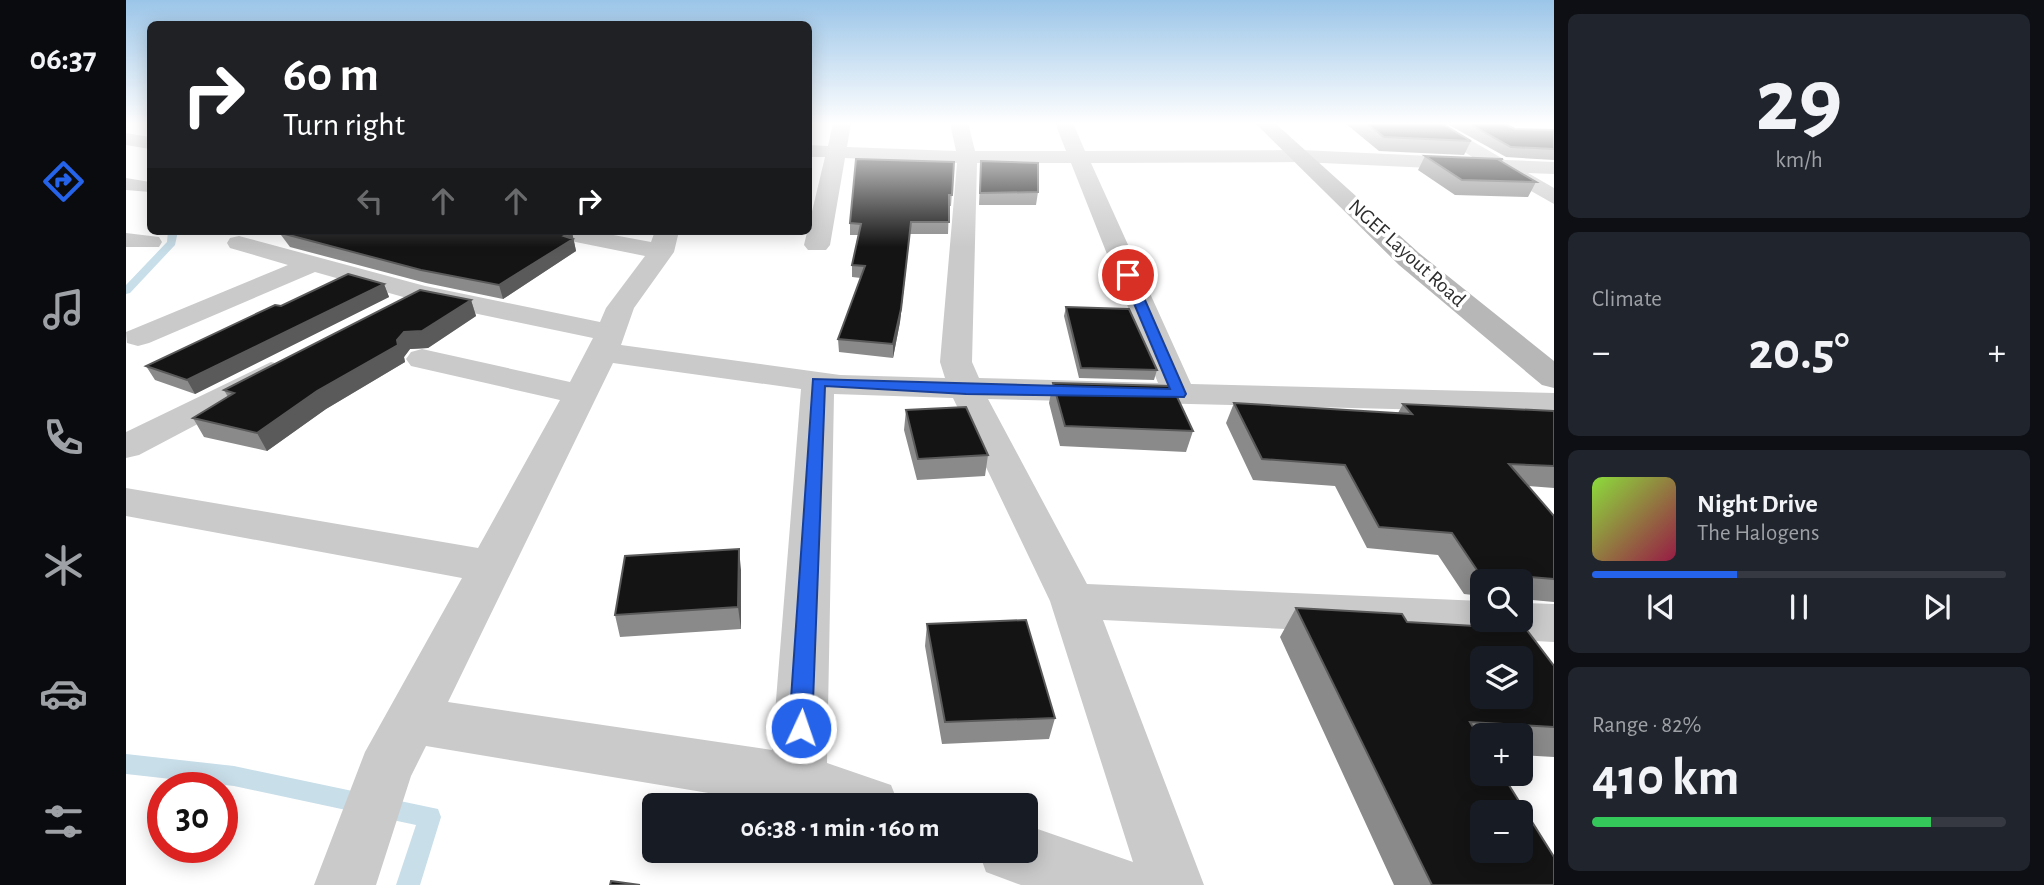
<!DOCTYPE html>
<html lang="en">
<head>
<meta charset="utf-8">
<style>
  body { margin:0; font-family:"Alegreya Sans",sans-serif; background:#20242c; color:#f1f3f6; height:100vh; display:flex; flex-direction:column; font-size:26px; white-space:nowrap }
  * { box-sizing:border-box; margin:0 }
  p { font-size:23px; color:#9ea1a6 }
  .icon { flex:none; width:38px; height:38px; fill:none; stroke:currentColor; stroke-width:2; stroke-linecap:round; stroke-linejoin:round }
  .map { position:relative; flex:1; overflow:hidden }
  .details { display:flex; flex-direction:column; gap:14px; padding:14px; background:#0d0f14; width:490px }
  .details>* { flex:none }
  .top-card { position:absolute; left:21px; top:21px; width:665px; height:214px; border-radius:10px; box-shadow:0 4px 18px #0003; background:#202124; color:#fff; overflow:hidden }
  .fabs { position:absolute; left:1344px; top:569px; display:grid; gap:14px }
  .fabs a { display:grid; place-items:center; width:63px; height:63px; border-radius:10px; background:#171b24; box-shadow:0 4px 18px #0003; font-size:35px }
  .speed { position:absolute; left:21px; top:772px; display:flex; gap:14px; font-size:35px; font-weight:700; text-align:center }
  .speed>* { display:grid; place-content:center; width:91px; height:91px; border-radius:50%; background:#171b24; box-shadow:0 4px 18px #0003; line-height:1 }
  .speed .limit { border:10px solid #d22; background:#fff; color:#111 }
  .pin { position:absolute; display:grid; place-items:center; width:60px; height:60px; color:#fff; margin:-30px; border:4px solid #fff; border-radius:50%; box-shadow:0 2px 7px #0007 }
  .me { position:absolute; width:77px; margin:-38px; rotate:3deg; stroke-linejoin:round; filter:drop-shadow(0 0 5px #0008) }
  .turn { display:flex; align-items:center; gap:24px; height:147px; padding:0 21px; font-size:32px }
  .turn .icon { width:91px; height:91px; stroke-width:2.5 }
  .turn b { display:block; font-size:49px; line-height:60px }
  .lanes { display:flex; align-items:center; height:66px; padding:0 21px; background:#0003; justify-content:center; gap:35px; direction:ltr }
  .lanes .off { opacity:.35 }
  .big { font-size:52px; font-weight:700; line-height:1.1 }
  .details .card { flex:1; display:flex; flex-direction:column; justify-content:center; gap:10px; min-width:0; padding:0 24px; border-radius:10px; background:#20242c }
  .details .dial { align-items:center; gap:0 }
  .dial b { font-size:91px; line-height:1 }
  .song { display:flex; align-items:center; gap:21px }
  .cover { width:84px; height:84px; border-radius:10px; background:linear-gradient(135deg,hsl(90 70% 55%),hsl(340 70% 35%)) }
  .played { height:7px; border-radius:4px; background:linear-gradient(90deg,#2563eb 35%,#363941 35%) }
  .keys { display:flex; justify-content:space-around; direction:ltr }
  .heat { display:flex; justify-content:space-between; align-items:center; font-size:38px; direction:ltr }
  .charge { height:10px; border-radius:5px; background:linear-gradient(90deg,#34c759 82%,#363941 0) }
  .trip { position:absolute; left:516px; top:793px; width:396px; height:70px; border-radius:10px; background:#171b24; box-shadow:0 4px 18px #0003; font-weight:700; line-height:70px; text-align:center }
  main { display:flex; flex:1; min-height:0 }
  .tabs { display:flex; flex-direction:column; width:126px; justify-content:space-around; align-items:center; background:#090b0e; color:#9ea1a6 }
  .tabs .icon { width:49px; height:49px }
  .tabs .active { color:#2563eb }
  .tabs b { font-size:32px; color:#f1f3f6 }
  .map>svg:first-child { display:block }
</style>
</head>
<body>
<main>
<nav class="tabs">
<b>06:37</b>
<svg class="icon active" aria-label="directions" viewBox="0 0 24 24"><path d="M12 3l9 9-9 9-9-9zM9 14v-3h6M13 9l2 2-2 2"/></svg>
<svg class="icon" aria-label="music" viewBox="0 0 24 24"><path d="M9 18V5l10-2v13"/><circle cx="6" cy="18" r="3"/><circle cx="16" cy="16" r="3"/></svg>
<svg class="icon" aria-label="phone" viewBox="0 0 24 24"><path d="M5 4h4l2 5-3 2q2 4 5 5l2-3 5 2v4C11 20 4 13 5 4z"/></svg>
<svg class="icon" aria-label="climate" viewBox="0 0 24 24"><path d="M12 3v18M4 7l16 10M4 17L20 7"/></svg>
<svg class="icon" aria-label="car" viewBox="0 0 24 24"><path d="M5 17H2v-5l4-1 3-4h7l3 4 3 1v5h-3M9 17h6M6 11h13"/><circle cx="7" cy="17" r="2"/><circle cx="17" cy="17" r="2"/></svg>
<svg class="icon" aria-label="filters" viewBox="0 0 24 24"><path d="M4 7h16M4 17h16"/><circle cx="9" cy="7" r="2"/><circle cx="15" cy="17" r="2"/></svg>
</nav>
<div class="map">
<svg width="1428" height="885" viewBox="0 0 1428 885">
  <rect width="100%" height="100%" fill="#fff"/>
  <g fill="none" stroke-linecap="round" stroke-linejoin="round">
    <path fill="#c8dee9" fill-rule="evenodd" d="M 42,231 L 52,231 L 49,245 L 4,293 L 0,294 L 0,285 L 41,242 Z
      M 0,754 L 108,766 L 312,809 L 315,817 L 294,885 L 270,885 L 290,825 L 108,786 L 0,774 Z"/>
    <path fill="#cacaca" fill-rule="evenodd" d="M 707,123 L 725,123 L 721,147 L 830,151 L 824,123 L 842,123 L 849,151 L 940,151 L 929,123 L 947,123 L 959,151 L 1175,150 L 1348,158 L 1293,123 L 1315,123 L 1379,160 L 1428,162 L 1428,174 L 1402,173 L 1428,188 L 1428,204 L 1370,171 L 1175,162 L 965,163 L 1065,384 L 1428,393 L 1428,413 L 862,399 L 961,584 L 1356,601 L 1356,620 L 1395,620 L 1395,603 L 1428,604 L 1428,642 L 977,620 L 1078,885 L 895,885 L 860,872 L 852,850 L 900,850 L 900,825 L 1007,862 L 924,601 L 827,398 L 708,394 L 701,763 L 765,785 L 773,805 L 654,805 L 300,746 L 285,776 L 250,885 L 188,885 L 239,752 L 336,578 L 0,516 L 0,488 L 352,548 L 434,400 L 285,366 L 280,359 L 285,352 L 296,349 L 444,382 L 467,338 L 295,302 L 189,272 L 23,343 L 12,346 L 1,343 L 0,332 L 162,265 L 104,248 L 101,243 L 104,238 L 113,236 L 299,286 L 474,322 L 480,308 L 519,256 L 420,236 L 417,231 L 466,231 L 525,242 L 529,231 L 553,231 L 548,252 L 508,308 L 495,345 L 714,375 L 819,378 L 814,362 L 831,163 L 719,158 L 704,245 L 700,250 L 682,250 L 678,245 L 699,157 L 682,157 L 682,145 L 702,146 ZM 851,163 L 945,163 L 1032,383 L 853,378 L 846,362 ZM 487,363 L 675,389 L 646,750 L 322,702 Z
      M 0,133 L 24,137 L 24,149 L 0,145 Z
      M 0,178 L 24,182 L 24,192 L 0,190 Z
      M 0,233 L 33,237 L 36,242 L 33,247 L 0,247 Z
      M 145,362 L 157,365 L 161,372 L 157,379 L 13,455 L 0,458 L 0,432 Z"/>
    <path fill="#b7b7b7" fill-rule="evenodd" d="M 1129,123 L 1149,123 L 1293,253 L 1428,361 L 1428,388 L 1416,385 L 1273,265 Z"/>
  </g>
  <path fill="#8a8a8a" d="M 1219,123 L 1315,123 L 1345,141 L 1338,155 L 1253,151 Z
    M 1324,123 L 1376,123 L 1389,129 L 1428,130 L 1428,160 L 1380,157 L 1323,125 Z
    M 1299,156 L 1377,159 L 1375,162 L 1410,182 L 1402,197 L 1329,195 L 1292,170 Z
    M 855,161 L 912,192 L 910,205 L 853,205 Z
    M 828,162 L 825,206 L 823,206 L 822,234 L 784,234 L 774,322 L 767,358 L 713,352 L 712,339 L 735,278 L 726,277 L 726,265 L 732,235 L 724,235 L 724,223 Z
    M 152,231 L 443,231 L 446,232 L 450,251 L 377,299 L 300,283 L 164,247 Z
    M 258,284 L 263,297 L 69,394 L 29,380 L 20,366 L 155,306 Z
    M 345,300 L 350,316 L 302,348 L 284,349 L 278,357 L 279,362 L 200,409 L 141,451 L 78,437 L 67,418 L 102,397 L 98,390 Z
    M 940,307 L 1031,370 L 1028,380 L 953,378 L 938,316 Z
    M 927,383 L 1067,431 L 1060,452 L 934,446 L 923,403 Z
    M 1108,403 L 1272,413 L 1277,404 L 1428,411 L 1428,488 L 1402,486 L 1428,516 L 1428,602 L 1395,599 L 1395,581 L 1356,581 L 1356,596 L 1338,594 L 1312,555 L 1241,548 L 1209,486 L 1127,480 L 1100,423 Z
    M 780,410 L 862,455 L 859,476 L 791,480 L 778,430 Z
    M 615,570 L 615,629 L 494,637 L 489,615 Z
    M 1170,608 L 1281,622 L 1428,666 L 1428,757 L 1395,755 L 1395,735 L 1356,735 L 1356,774 L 1428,885 L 1268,885 L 1154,637 Z
    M 801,624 L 929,718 L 923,739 L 816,744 L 799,646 Z"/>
  <path fill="#5a5a5a" d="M 785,222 L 774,322 L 767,358 L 767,344 Z
    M 446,232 L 450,251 L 377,299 L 373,285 Z
    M 258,284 L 263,297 L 69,394 L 61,380 Z
    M 345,300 L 350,316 L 302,348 L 284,349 L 278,357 L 279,362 L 200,409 L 141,451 L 131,433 L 191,391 L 271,340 L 278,332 Z
    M 613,549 L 615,570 L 615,629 L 612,607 Z"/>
  <path fill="#141414" stroke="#5a5a5a" stroke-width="2" fill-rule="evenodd" d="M 1240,123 L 1315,123 L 1345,141 L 1258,137 Z
    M 1342,123 L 1376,123 L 1389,129 L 1428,130 L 1428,149 L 1385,147 Z
    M 1299,156 L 1377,159 L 1373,160 L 1410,182 L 1336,180 Z
    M 730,159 L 828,162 L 826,195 L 823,195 L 823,222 L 785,222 L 775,309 L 767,344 L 712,339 L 739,266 L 726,265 L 735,224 L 724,223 Z
    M 855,161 L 912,163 L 912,192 L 854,193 Z
    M 156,231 L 443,231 L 446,232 L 438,236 L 447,239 L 373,285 L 295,270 L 159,234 Z
    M 222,274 L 258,284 L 61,380 L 20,366 L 149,305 L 155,306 Z
    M 294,290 L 345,300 L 296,331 L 278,332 L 271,340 L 272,345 L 191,391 L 131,433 L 67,418 L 108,393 L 98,390 Z
    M 940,307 L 1003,309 L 1031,370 L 955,368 Z
    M 927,383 L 1046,386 L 1067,431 L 939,426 Z
    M 1108,403 L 1286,414 L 1277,404 L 1428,411 L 1428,466 L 1383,464 L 1428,516 L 1428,579 L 1353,573 L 1326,533 L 1253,527 L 1219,465 L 1136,459 Z
    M 840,407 L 862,455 L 792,459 L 780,410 Z
    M 613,549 L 612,607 L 489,615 L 499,556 Z
    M 1170,608 L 1276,614 L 1281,622 L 1400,629 L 1428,666 L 1428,727 L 1344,722 L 1356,742 L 1356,774 L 1376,774 L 1428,857 L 1428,885 L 1306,885 ZM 1356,658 L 1395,658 L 1395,696 L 1356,696 ZM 1356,812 L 1395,812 L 1395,850 L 1356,850 Z
    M 900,620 L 929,718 L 819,722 L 801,624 Z
    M 485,881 L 514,885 L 484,885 Z"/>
  <linearGradient id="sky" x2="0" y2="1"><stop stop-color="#9bc5e8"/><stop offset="0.5" stop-color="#fff"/><stop offset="1" stop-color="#fff" stop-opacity="0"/></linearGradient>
  <rect width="1428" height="247" fill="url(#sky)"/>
  <path fill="#2563eb" stroke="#184099" stroke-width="2" d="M 1002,272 L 1008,275 L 1060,394 L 1058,397 L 840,394 L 699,386 L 686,728 L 683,735 L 675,738 L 667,735 L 663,728 L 687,379 L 1044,389 L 996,275 Z"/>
  <g text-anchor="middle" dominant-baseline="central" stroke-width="7" stroke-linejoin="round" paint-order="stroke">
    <g font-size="21" fill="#2d2d2d" stroke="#fff">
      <text transform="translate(1281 253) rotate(42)">NGEF Layout Road</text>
    </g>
  </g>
</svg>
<div class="fabs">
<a><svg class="icon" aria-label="search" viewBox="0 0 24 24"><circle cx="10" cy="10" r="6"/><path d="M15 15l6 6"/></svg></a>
<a><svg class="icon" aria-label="layers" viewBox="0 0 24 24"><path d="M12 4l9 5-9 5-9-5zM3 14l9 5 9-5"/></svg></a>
<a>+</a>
<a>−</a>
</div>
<div class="speed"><div class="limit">30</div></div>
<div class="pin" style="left:1002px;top:275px;background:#d93025"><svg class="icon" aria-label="arrive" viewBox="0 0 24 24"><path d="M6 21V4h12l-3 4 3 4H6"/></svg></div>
<svg class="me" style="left:675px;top:728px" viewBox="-20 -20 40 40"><circle r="17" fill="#2563eb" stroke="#fff" stroke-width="3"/><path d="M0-11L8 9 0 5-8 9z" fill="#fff"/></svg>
<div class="trip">06:38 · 1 min · 160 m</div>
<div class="top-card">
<div class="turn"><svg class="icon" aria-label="right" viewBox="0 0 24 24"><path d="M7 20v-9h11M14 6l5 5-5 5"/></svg><div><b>60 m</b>Turn right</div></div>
<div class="lanes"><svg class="icon off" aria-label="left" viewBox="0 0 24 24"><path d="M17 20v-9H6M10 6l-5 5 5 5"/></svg><svg class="icon off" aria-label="ahead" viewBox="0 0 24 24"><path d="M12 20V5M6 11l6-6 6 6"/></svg><svg class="icon off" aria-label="ahead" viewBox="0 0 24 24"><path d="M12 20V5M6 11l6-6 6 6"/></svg><svg class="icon" aria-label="right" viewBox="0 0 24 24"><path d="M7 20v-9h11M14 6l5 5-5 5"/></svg></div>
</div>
</div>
<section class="details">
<div class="card dial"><b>29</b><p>km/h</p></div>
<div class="card"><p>Climate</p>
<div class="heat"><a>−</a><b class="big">20.5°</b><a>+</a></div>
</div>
<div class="card">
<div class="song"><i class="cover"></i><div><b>Night Drive</b><p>The Halogens</p></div></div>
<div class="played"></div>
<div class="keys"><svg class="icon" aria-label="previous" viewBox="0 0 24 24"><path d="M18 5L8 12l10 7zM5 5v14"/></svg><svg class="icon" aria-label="pause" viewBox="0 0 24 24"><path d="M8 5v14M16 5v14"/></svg><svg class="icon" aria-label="next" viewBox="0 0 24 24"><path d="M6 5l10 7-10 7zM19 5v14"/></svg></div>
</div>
<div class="card"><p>Range · 82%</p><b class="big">410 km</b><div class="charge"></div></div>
</section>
</main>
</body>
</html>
